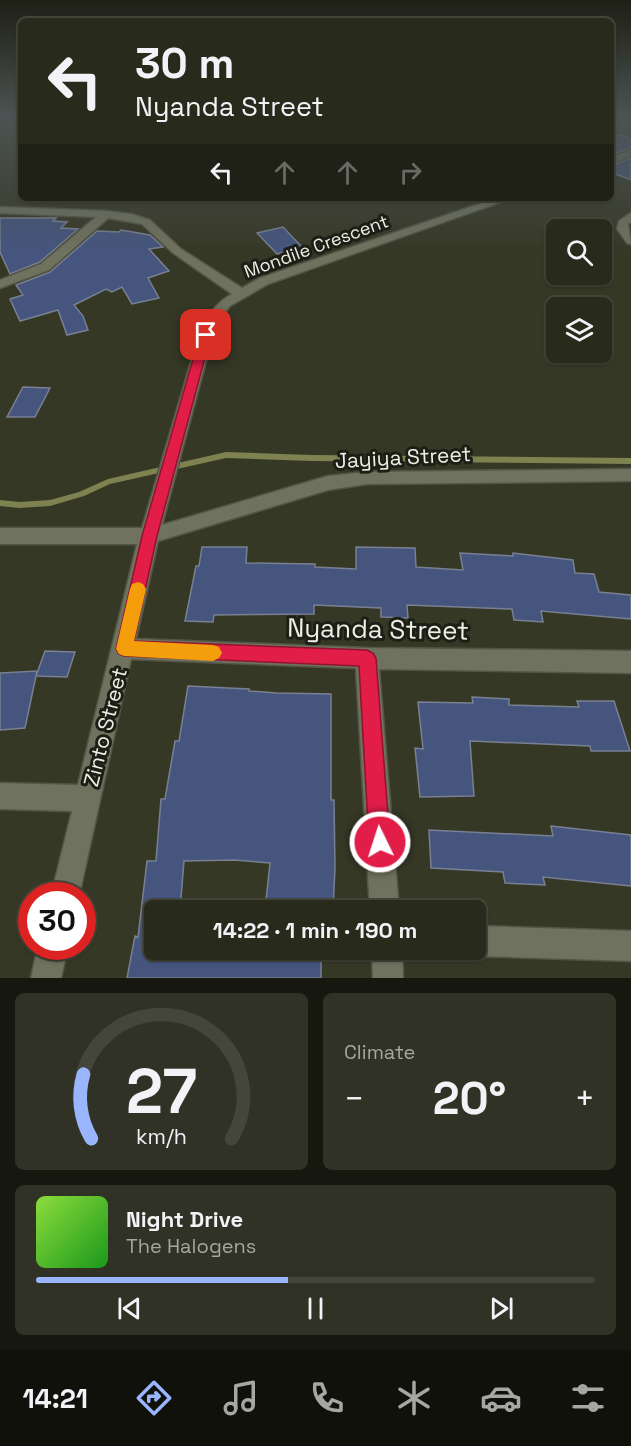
<!DOCTYPE html>
<html lang="en">
<head>
<meta charset="utf-8">
<style>
  body { margin:0; font-family:"Space Grotesk",sans-serif; background:#303225; color:#f1f3f6; height:100vh; display:flex; flex-direction:column; font-size:22px; white-space:nowrap }
  * { box-sizing:border-box; margin:0 }
  p { font-size:20px; color:#a5a7a3 }
  .icon { flex:none; width:33px; height:33px; fill:none; stroke:currentColor; stroke-width:2; stroke-linecap:round; stroke-linejoin:round }
  .map { position:relative; height:978px; overflow:hidden }
  .details { display:flex; flex-direction:column; gap:15px; padding:15px; background:#16170f; flex:1 }
  .details>* { flex:none }
  .banner { position:absolute; left:18px; top:18px; width:596px; height:183px; border-radius:9px; box-shadow:0 2px 4px #0004,0 0 0 2px #44463b; background:#282a1c; color:#f1f3f6; overflow:hidden }
  .controls { position:absolute; left:546px; top:219px; display:grid; gap:12px }
  .controls a { display:grid; place-items:center; width:66px; height:66px; border-radius:9px; background:#282a1c; box-shadow:0 2px 4px #0004,0 0 0 2px #44463b; font-size:30px }
  .speed { position:absolute; left:18px; top:882px; display:flex; gap:12px; font-size:30px; font-weight:700; text-align:center }
  .speed>* { display:grid; place-content:center; width:78px; height:78px; border-radius:50%; background:#282a1c; box-shadow:0 2px 4px #0004,0 0 0 2px #44463b; line-height:1 }
  .speed .limit { border:9px solid #d22; background:#fff; color:#111 }
  .pin { position:absolute; display:grid; place-items:center; width:51px; height:51px; color:#fff; margin:-26px; border-radius:12px; box-shadow:0 3px 9px #0006 }
  .me { position:absolute; width:66px; margin:-33px; rotate:356deg; stroke-linejoin:round; filter:drop-shadow(0 0 4px #0008) }
  .turn { display:flex; align-items:center; gap:21px; height:126px; padding:0 18px; font-size:27px }
  .turn .icon { width:78px; height:78px; stroke-width:2.5 }
  .turn b { display:block; font-size:42px; line-height:51px }
  .lanes { display:flex; align-items:center; height:57px; padding:0 18px; background:#0003; justify-content:center; gap:30px; direction:ltr }
  .lanes .off { opacity:.35 }
  .big { font-size:45px; font-weight:600; line-height:1.1 }
  .details .card { flex:1; display:flex; flex-direction:column; justify-content:center; gap:9px; min-width:0; padding:0 21px; border-radius:9px; background:#303225 }
  .details .dial { align-items:center; gap:0 }
  .dial svg { height:156px; overflow:visible; fill:none; stroke:#44463b; stroke-width:7; stroke-linecap:round; text-anchor:middle }
  .dial text { fill:#f1f3f6; stroke:none }
  .song { display:flex; align-items:center; gap:18px }
  .cover { width:72px; height:72px; border-radius:9px; background:linear-gradient(135deg,hsl(90 70% 55%),hsl(120 70% 35%)) }
  .played { height:6px; border-radius:3px; background:linear-gradient(90deg,#99b5fd 45%,#44463b 45%) }
  .keys { display:flex; justify-content:space-around; direction:ltr }
  .heat { display:flex; justify-content:space-between; align-items:center; font-size:33px; direction:ltr }
  .details .tiles { flex:1; display:grid; gap:15px; grid-template-columns:1fr 1fr }
  .card:last-child { grid-column:span 2 }
  .trip { position:absolute; left:144px; top:900px; width:342px; height:60px; border-radius:9px; background:#282a1c; box-shadow:0 2px 4px #0004,0 0 0 2px #44463b; font-weight:600; line-height:60px; text-align:center }
  .menu { display:flex; height:96px; justify-content:space-around; align-items:center; background:#10110b; color:#a5a7a3 }
  .menu .icon { width:42px; height:42px }
  .menu .active { color:#99b5fd }
  .menu b { font-size:27px; color:#f1f3f6 }
  .map>svg:first-child { display:block }
</style>
</head>
<body>
<div class="map">
<svg width="631" height="978" viewBox="0 0 631 978">
  <rect width="100%" height="100%" fill="#363826"/>
  <g fill="none" stroke-linecap="round" stroke-linejoin="round">
    <path fill="#7e8250" fill-rule="evenodd" d="M 226,452 L 311,455 L 631,458 L 631,464 L 311,461 L 226,458 L 110,484 L 84,496 L 50,506 L 19,508 L 0,506 L 0,500 L 19,502 L 50,500 L 79,492 L 108,479 Z"/>
  </g>
  <path fill="#45557e" stroke="#788092" stroke-width="1.5" d="M 622,135 L 631,139 L 631,148 L 610,155 L 610,138 Z
    M 631,158 L 631,180 L 610,172 L 610,166 Z
    M 0,218 L 56,218 L 53,221 L 67,222 L 61,228 L 78,229 L 40,262 L 10,274 L 0,252 Z
    M 283,227 L 302,247 L 277,254 L 257,233 Z
    M 121,230 L 150,235 L 163,247 L 149,249 L 169,271 L 148,278 L 159,298 L 132,304 L 122,287 L 112,292 L 106,289 L 74,305 L 83,316 L 88,330 L 67,335 L 58,310 L 20,321 L 10,299 L 23,295 L 16,285 L 50,272 L 97,231 L 119,232 Z
    M 23,387 L 50,388 L 35,417 L 7,417 Z
    M 202,547 L 247,547 L 246,563 L 315,564 L 315,567 L 356,569 L 356,547 L 415,548 L 416,567 L 463,570 L 460,553 L 513,556 L 513,553 L 573,560 L 575,573 L 594,574 L 599,592 L 631,595 L 631,619 L 541,611 L 543,622 L 514,620 L 512,609 L 407,605 L 408,618 L 381,617 L 381,608 L 314,605 L 314,614 L 214,615 L 213,622 L 185,621 L 196,566 L 199,566 Z
    M 45,651 L 75,652 L 67,677 L 36,676 Z
    M 37,671 L 25,728 L 0,730 L 0,673 Z
    M 188,686 L 249,689 L 249,691 L 277,693 L 331,694 L 331,800 L 334,800 L 335,868 L 333,910 L 265,910 L 270,863 L 234,860 L 184,861 L 180,910 L 154,910 L 154,950 L 321,950 L 321,978 L 127,978 L 135,936 L 138,937 L 147,861 L 156,861 L 161,799 L 165,799 L 175,741 L 179,741 Z
    M 472,697 L 509,699 L 509,705 L 579,707 L 577,701 L 614,701 L 630,751 L 591,751 L 590,746 L 470,741 L 474,796 L 420,797 L 415,748 L 423,749 L 418,702 L 473,703 Z
    M 551,826 L 631,835 L 631,886 L 543,877 L 545,885 L 505,883 L 503,872 L 431,868 L 429,830 L 553,836 Z"/>
  <g fill="none" stroke-linecap="round" stroke-linejoin="round">
    <g stroke="#535546" stroke-width="3">
      <path id="minor" d="M 631,150 L 631,156 L 610,164 L 610,158 Z
        M 497,198 L 512,198 L 268,284 L 230,306 L 220,319 L 213,335 L 162,525 L 328,476 L 367,472 L 631,469 L 631,481 L 367,484 L 328,490 L 158,541 L 136,639 L 367,648 L 631,651 L 631,673 L 379,669 L 399,910 L 370,910 L 356,668 L 131,659 L 79,896 L 51,896 L 72,811 L 0,809 L 0,783 L 78,785 L 137,544 L 0,544 L 0,528 L 142,528 L 199,335 C 207,317 215,303 232,294 L 173,253 L 142,224 L 108,218 L 49,270 L 0,288 L 0,280 L 41,264 L 96,217 L 0,213 L 0,207 L 106,211 L 131,214 L 150,220 L 181,249 L 242,288 L 260,278 Z
        M 631,213 L 631,222 L 628,224 L 631,244 L 627,243 L 617,229 L 619,221 Z
        M 476,926 L 631,931 L 631,961 L 476,956 L 465,950 L 476,950 Z
        M 38,946 L 68,946 L 61,978 L 31,978 Z
        M 372,950 L 402,950 L 403,978 L 373,978 Z"/>
    </g>
    <use href="#minor" fill="#6f725e" fill-rule="evenodd"/>
  </g>
  <linearGradient id="sky" x2="0" y2="1"><stop stop-color="#1e1f15"/><stop offset="0.46" stop-color="#4c5352"/><stop offset="1" stop-color="#4c5352" stop-opacity="0"/></linearGradient>
  <rect width="631" height="253" fill="url(#sky)"/>
  <path fill="#e11d48" stroke="#92132f" stroke-width="1.5" d="M 206,332 L 211,335 L 157,536 L 134,641 L 367,650 L 373,653 L 376,658 L 390,842 L 387,849 L 380,852 L 372,849 L 369,842 L 359,666 L 124,656 L 119,654 L 116,649 L 142,536 L 200,335 Z"/>
  <path fill="#f59e0b" d="M 138,582 L 143,584 L 146,589 L 134,641 L 213,645 L 219,647 L 222,653 L 219,658 L 213,661 L 124,656 L 119,654 L 116,649 L 130,589 L 132,584 Z"/>
  <g text-anchor="middle" dominant-baseline="central" stroke-width="6" stroke-linejoin="round" paint-order="stroke">
    <g font-size="18" fill="#eeefe4" stroke="#1d1e16">
      <text transform="translate(316 246) rotate(-20)">Mondile Crescent</text>
    </g>
    <g font-size="21" fill="#eeefe4" stroke="#1d1e16">
      <text transform="translate(403 457) rotate(-3)">Jayiya Street</text>
      <text transform="translate(105 727) rotate(-76)">Zinto Street</text>
    </g>
    <g font-size="26" fill="#eeefe4" stroke="#1d1e16">
      <text transform="translate(378 629) rotate(1)">Nyanda Street</text>
    </g>
  </g>
</svg>
<div class="controls">
<a><svg class="icon" aria-label="search" viewBox="0 0 24 24"><circle cx="10" cy="10" r="6"/><path d="M15 15l6 6"/></svg></a>
<a><svg class="icon" aria-label="layers" viewBox="0 0 24 24"><path d="M12 4l9 5-9 5-9-5zM3 14l9 5 9-5"/></svg></a>
</div>
<div class="speed"><div class="limit">30</div></div>
<div class="pin" style="left:206px;top:335px;background:#d93025"><svg class="icon" aria-label="arrive" viewBox="0 0 24 24"><path d="M6 21V4h12l-3 4 3 4H6"/></svg></div>
<svg class="me" style="left:380px;top:842px" viewBox="-20 -20 40 40"><circle r="17" fill="#e11d48" stroke="#fff" stroke-width="3"/><path d="M0-11L8 9 0 5-8 9z" fill="#fff"/></svg>
<div class="trip">14:22 · 1 min · 190 m</div>
<div class="banner">
<div class="turn"><svg class="icon" aria-label="left" viewBox="0 0 24 24"><path d="M17 20v-9H6M10 6l-5 5 5 5"/></svg><div><b>30 m</b>Nyanda Street</div></div>
<div class="lanes"><svg class="icon" aria-label="left" viewBox="0 0 24 24"><path d="M17 20v-9H6M10 6l-5 5 5 5"/></svg><svg class="icon off" aria-label="ahead" viewBox="0 0 24 24"><path d="M12 20V5M6 11l6-6 6 6"/></svg><svg class="icon off" aria-label="ahead" viewBox="0 0 24 24"><path d="M12 20V5M6 11l6-6 6 6"/></svg><svg class="icon off" aria-label="right" viewBox="0 0 24 24"><path d="M7 20v-9h11M14 6l5 5-5 5"/></svg></div>
</div>
</div>
<section class="details">
<div class="tiles">
<div class="card dial"><svg viewBox="0 0 100 80">
<path d="M14 69A42 42 0 1 1 86 69"/>
<path d="M14 69A42 42 0 0 1 10 36" stroke="#99b5fd"/>
<text x="50" y="56" font-size="32" font-weight="700">27</text>
<text x="50" y="72" font-size="11">km/h</text>
</svg></div>
<div class="card"><p>Climate</p>
<div class="heat"><a>−</a><b class="big">20°</b><a>+</a></div>
</div>
<div class="card">
<div class="song"><i class="cover"></i><div><b>Night Drive</b><p>The Halogens</p></div></div>
<div class="played"></div>
<div class="keys"><svg class="icon" aria-label="previous" viewBox="0 0 24 24"><path d="M18 5L8 12l10 7zM5 5v14"/></svg><svg class="icon" aria-label="pause" viewBox="0 0 24 24"><path d="M8 5v14M16 5v14"/></svg><svg class="icon" aria-label="next" viewBox="0 0 24 24"><path d="M6 5l10 7-10 7zM19 5v14"/></svg></div>
</div>
</div>
</section>
<nav class="menu">
<b>14:21</b>
<svg class="icon active" aria-label="directions" viewBox="0 0 24 24"><path d="M12 3l9 9-9 9-9-9zM9 14v-3h6M13 9l2 2-2 2"/></svg>
<svg class="icon" aria-label="music" viewBox="0 0 24 24"><path d="M9 18V5l10-2v13"/><circle cx="6" cy="18" r="3"/><circle cx="16" cy="16" r="3"/></svg>
<svg class="icon" aria-label="phone" viewBox="0 0 24 24"><path d="M5 4h4l2 5-3 2q2 4 5 5l2-3 5 2v4C11 20 4 13 5 4z"/></svg>
<svg class="icon" aria-label="climate" viewBox="0 0 24 24"><path d="M12 3v18M4 7l16 10M4 17L20 7"/></svg>
<svg class="icon" aria-label="car" viewBox="0 0 24 24"><path d="M5 17H2v-5l4-1 3-4h7l3 4 3 1v5h-3M9 17h6M6 11h13"/><circle cx="7" cy="17" r="2"/><circle cx="17" cy="17" r="2"/></svg>
<svg class="icon" aria-label="filters" viewBox="0 0 24 24"><path d="M4 7h16M4 17h16"/><circle cx="9" cy="7" r="2"/><circle cx="15" cy="17" r="2"/></svg>
</nav>
</body>
</html>
